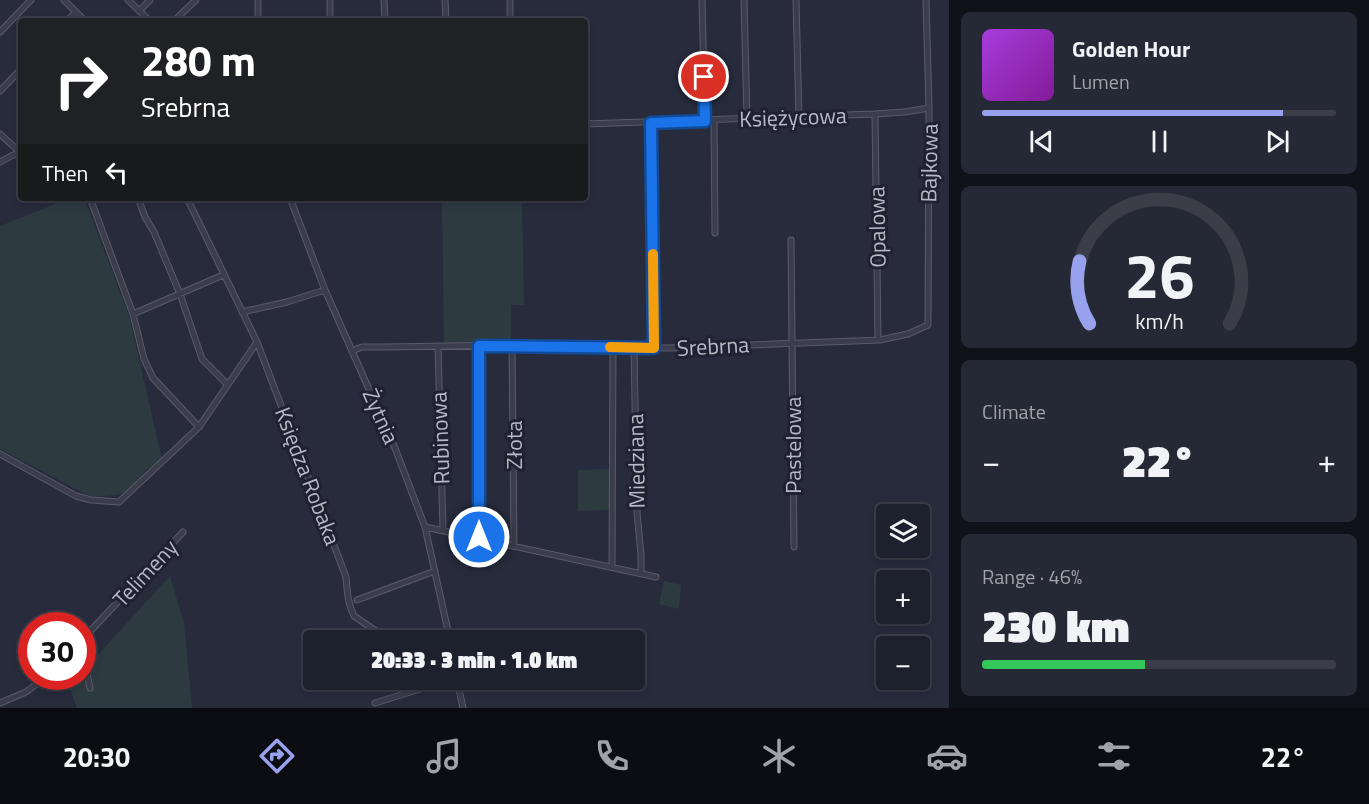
<!DOCTYPE html>
<html lang="en">
<head>
<meta charset="utf-8">
<style>
  body { margin:0; font-family:"Titillium Web",sans-serif; background:#252835; color:#f1f3f6; height:100vh; display:flex; flex-direction:column; font-size:22px; white-space:nowrap }
  * { box-sizing:border-box; margin:0 }
  p { font-size:20px; color:#a0a3aa }
  .icon { flex:none; width:33px; height:33px; fill:none; stroke:currentColor; stroke-width:2; stroke-linecap:round; stroke-linejoin:round }
  .map { position:relative; flex:1; overflow:hidden }
  .side { display:flex; flex-direction:column; gap:12px; padding:12px; background:#101219; width:420px }
  .side>* { flex:none }
  .guide { position:absolute; left:18px; top:18px; width:570px; height:183px; border-radius:6px; box-shadow:0 3px 9px #0003,0 0 0 2px #3b3e49; background:#202124; color:#fff; overflow:hidden }
  .fabs { position:absolute; left:876px; top:504px; display:grid; gap:12px }
  .fabs a { display:grid; place-items:center; width:54px; height:54px; border-radius:6px; background:#1d202d; box-shadow:0 3px 9px #0003,0 0 0 2px #3b3e49; font-size:30px }
  .speed { position:absolute; left:18px; top:612px; display:flex; gap:12px; font-size:30px; font-weight:700; text-align:center }
  .speed>* { display:grid; place-content:center; width:78px; height:78px; border-radius:50%; background:#1d202d; box-shadow:0 3px 9px #0003,0 0 0 2px #3b3e49; line-height:1 }
  .speed .limit { border:9px solid #d22; background:#fff; color:#111 }
  .pin { position:absolute; display:grid; place-items:center; width:51px; height:51px; color:#fff; margin:-26px; border:3px solid #fff; border-radius:50%; box-shadow:0 2px 6px #0007 }
  .me { position:absolute; width:66px; margin:-33px; rotate:0deg; stroke-linejoin:round; filter:drop-shadow(0 0 4px #0008) }
  .turn { display:flex; align-items:center; gap:21px; height:126px; padding:0 24px; font-size:27px }
  .turn .icon { width:78px; height:78px; stroke-width:2.5 }
  .turn b { display:block; font-size:42px; line-height:51px }
  .then { display:flex; align-items:center; height:57px; padding:0 24px; background:#0003; gap:12px; font-size:22px }
  .big { font-size:45px; font-weight:800; line-height:1.1 }
  .side .widget { flex:1; display:flex; flex-direction:column; justify-content:center; gap:9px; min-width:0; padding:0 21px; border-radius:9px; background:#252835 }
  .side .dial { align-items:center; gap:0 }
  .dial svg { height:156px; overflow:visible; fill:none; stroke:#3b3e49; stroke-width:7; stroke-linecap:round; text-anchor:middle }
  .dial text { fill:#f1f3f6; stroke:none }
  .song { display:flex; align-items:center; gap:18px }
  .cover { width:72px; height:72px; border-radius:9px; background:linear-gradient(135deg,hsl(280 70% 55%),hsl(290 70% 35%)) }
  .played { height:6px; border-radius:3px; background:linear-gradient(90deg,#97a1ed 85%,#3b3e49 85%) }
  .keys { display:flex; justify-content:space-around; direction:ltr }
  .heat { display:flex; justify-content:space-between; align-items:center; font-size:33px; direction:ltr }
  .charge { height:9px; border-radius:4px; background:linear-gradient(90deg,#34c759 46%,#3b3e49 0) }
  .trip { position:absolute; left:303px; top:630px; width:342px; height:60px; border-radius:6px; background:#1d202d; box-shadow:0 3px 9px #0003,0 0 0 2px #3b3e49; font-weight:800; line-height:60px; text-align:center }
  .tab-bar { display:flex; height:96px; justify-content:space-around; align-items:center; background:#0c0d12; color:#a0a3aa }
  .tab-bar .icon { width:42px; height:42px }
  .tab-bar .on { color:#97a1ed }
  .tab-bar b { font-size:27px; color:#f1f3f6 }
  main { display:flex; flex:1; min-height:0 }
  .map>svg:first-child { display:block }
</style>
</head>
<body>
<main>
<div class="map">
<svg width="949" height="708" viewBox="0 0 949 708">
  <rect width="100%" height="100%" fill="#272b3c"/>
  <path fill="#2d3b41" d="M 53,198 L 84,198 L 129,316 L 162,459 L 146,470 L 126,491 L 116,495 L 94,497 L 85,494 L 0,449 L 0,226 L 55,204 Z
    M 442,198 L 522,198 L 524,305 L 511,305 L 511,342 L 444,343 Z
    M 611,469 L 611,510 L 578,511 L 578,470 Z
    M 170,576 L 184,623 L 192,708 L 77,708 L 69,686 L 77,677 L 82,676 L 83,671 Z
    M 664,581 L 681,585 L 679,609 L 659,604 Z"/>
  <g fill="none" stroke-linecap="round" stroke-linejoin="round">
    <g stroke="#595b6a" stroke-width="7">
      <path id="minor" d="M 64,0 L 85,21
        M 128,0 L 150,21
        M 330,0 L 330,21
        M 384,0 L 385,21
        M 445,0 L 446,21
        M 510,0 L 510,21
        M 702,0 L 705,121
        M 744,0 L 747,119
        M 796,0 L 799,118
        M 139,11 L 150,0
        M 67,21 L 76,12
        M 174,21 L 196,0
        M 258,21 L 258,0
        M 0,32 L 31,0
        M 0,91 L 21,69
        M 875,114 L 878,340
        M 714,121 L 715,233
        M 651,123 L 654,348
        M 585,124 L 875,114 L 905,112 L 929,108
        M 0,134 L 21,153
        M 0,162 L 21,151
        M 90,198 L 133,314 L 144,359 L 153,378 L 199,427
        M 138,198 L 145,217 L 154,232 L 180,294 L 202,359 L 227,384
        M 187,198 L 257,342 L 346,577 C 347,591 348,604 354,616 L 389,640
        M 290,198 L 325,290 L 395,448 L 425,527 L 450,640
        M 791,240 L 794,547
        M 242,312 L 287,302 L 325,290
        M 133,314 L 223,275
        M 512,345 L 514,545
        M 438,346 L 443,530
        M 479,346 L 479,537
        M 634,348 L 637,512 L 641,555 L 641,573
        M 352,351 L 362,347 L 386,347 L 512,345 L 669,348 L 880,340 L 908,334 L 928,325 L 929,108 L 926,0
        M 0,454 L 76,496 L 91,500 L 119,502 L 199,427 L 257,342
        M 425,527 L 656,577
        M 612,567 L 613,347
        M 357,600 L 435,571
        M 82,640 L 183,532
        M 82,666 L 86,669 L 90,688
        M 457,680 L 463,708
        M 0,703 L 26,692 L 47,676
        M 375,703 L 449,680"/>
    </g>
    <use href="#minor" stroke="#3b3d4c" stroke-width="5"/>
  </g>
  <g fill="none" stroke-linecap="round" stroke-linejoin="round">
    <g stroke="#114b97" stroke-width="15">
      <path id="route" d="M 479,537 L 479,346 L 654,348 L 651,123 L 705,121 L 704,77"/>
    </g>
    <use href="#route" stroke="#1a73e8" stroke-width="10"/>
    <path stroke="#f59e0b" stroke-width="10" d="M 610,347 L 654,348 L 653,254"/>
  </g>
  <g text-anchor="middle" dominant-baseline="central" stroke-width="6" stroke-linejoin="round" paint-order="stroke">
    <g font-size="22" fill="#b7b9c7" stroke="#202231">
      <text transform="translate(793 117) rotate(-2)">Księżycowa</text>
      <text transform="translate(929 163) rotate(-89)">Bajkowa</text>
      <text transform="translate(877 227) rotate(-91)">Opalowa</text>
      <text transform="translate(713 346) rotate(-3)">Srebrna</text>
      <text transform="translate(381 416) rotate(66)">Żytnia</text>
      <text transform="translate(440 438) rotate(-92)">Rubinowa</text>
      <text transform="translate(514 445) rotate(-90)">Złota</text>
      <text transform="translate(793 445) rotate(-90)">Pastelowa</text>
      <text transform="translate(636 461) rotate(-91)">Miedziana</text>
      <text transform="translate(308 476) rotate(69)">Księdza Robaka</text>
      <text transform="translate(145 573) rotate(-47)">Telimeny</text>
    </g>
  </g>
</svg>
<div class="fabs">
<a><svg class="icon" aria-label="layers" viewBox="0 0 24 24"><path d="M12 4l9 5-9 5-9-5zM3 14l9 5 9-5"/></svg></a>
<a>+</a>
<a>−</a>
</div>
<div class="speed"><div class="limit">30</div></div>
<div class="pin" style="left:704px;top:77px;background:#d93025"><svg class="icon" aria-label="arrive" viewBox="0 0 24 24"><path d="M6 21V4h12l-3 4 3 4H6"/></svg></div>
<svg class="me" style="left:479px;top:537px" viewBox="-20 -20 40 40"><circle r="17" fill="#1a73e8" stroke="#fff" stroke-width="3"/><path d="M0-11L8 9 0 5-8 9z" fill="#fff"/></svg>
<div class="trip">20:33 · 3 min · 1.0 km</div>
<div class="guide">
<div class="turn"><svg class="icon" aria-label="right" viewBox="0 0 24 24"><path d="M7 20v-9h11M14 6l5 5-5 5"/></svg><div><b>280 m</b>Srebrna</div></div>
<div class="then">Then<svg class="icon" aria-label="left" viewBox="0 0 24 24"><path d="M17 20v-9H6M10 6l-5 5 5 5"/></svg></div>
</div>
</div>
<section class="side">
<div class="widget">
<div class="song"><i class="cover"></i><div><b>Golden Hour</b><p>Lumen</p></div></div>
<div class="played"></div>
<div class="keys"><svg class="icon" aria-label="previous" viewBox="0 0 24 24"><path d="M18 5L8 12l10 7zM5 5v14"/></svg><svg class="icon" aria-label="pause" viewBox="0 0 24 24"><path d="M8 5v14M16 5v14"/></svg><svg class="icon" aria-label="next" viewBox="0 0 24 24"><path d="M6 5l10 7-10 7zM19 5v14"/></svg></div>
</div>
<div class="widget dial"><svg viewBox="0 0 100 80">
<path d="M14 69A42 42 0 1 1 86 69"/>
<path d="M14 69A42 42 0 0 1 9 37" stroke="#97a1ed"/>
<text x="50" y="56" font-size="32" font-weight="700">26</text>
<text x="50" y="72" font-size="11">km/h</text>
</svg></div>
<div class="widget"><p>Climate</p>
<div class="heat"><a>−</a><b class="big">22°</b><a>+</a></div>
</div>
<div class="widget"><p>Range · 46%</p><b class="big">230 km</b><div class="charge"></div></div>
</section>
</main>
<nav class="tab-bar">
<b>20:30</b>
<svg class="icon on" aria-label="directions" viewBox="0 0 24 24"><path d="M12 3l9 9-9 9-9-9zM9 14v-3h6M13 9l2 2-2 2"/></svg>
<svg class="icon" aria-label="music" viewBox="0 0 24 24"><path d="M9 18V5l10-2v13"/><circle cx="6" cy="18" r="3"/><circle cx="16" cy="16" r="3"/></svg>
<svg class="icon" aria-label="phone" viewBox="0 0 24 24"><path d="M5 4h4l2 5-3 2q2 4 5 5l2-3 5 2v4C11 20 4 13 5 4z"/></svg>
<svg class="icon" aria-label="climate" viewBox="0 0 24 24"><path d="M12 3v18M4 7l16 10M4 17L20 7"/></svg>
<svg class="icon" aria-label="car" viewBox="0 0 24 24"><path d="M5 17H2v-5l4-1 3-4h7l3 4 3 1v5h-3M9 17h6M6 11h13"/><circle cx="7" cy="17" r="2"/><circle cx="17" cy="17" r="2"/></svg>
<svg class="icon" aria-label="filters" viewBox="0 0 24 24"><path d="M4 7h16M4 17h16"/><circle cx="9" cy="7" r="2"/><circle cx="15" cy="17" r="2"/></svg>
<b>22°</b>
</nav>
</body>
</html>
